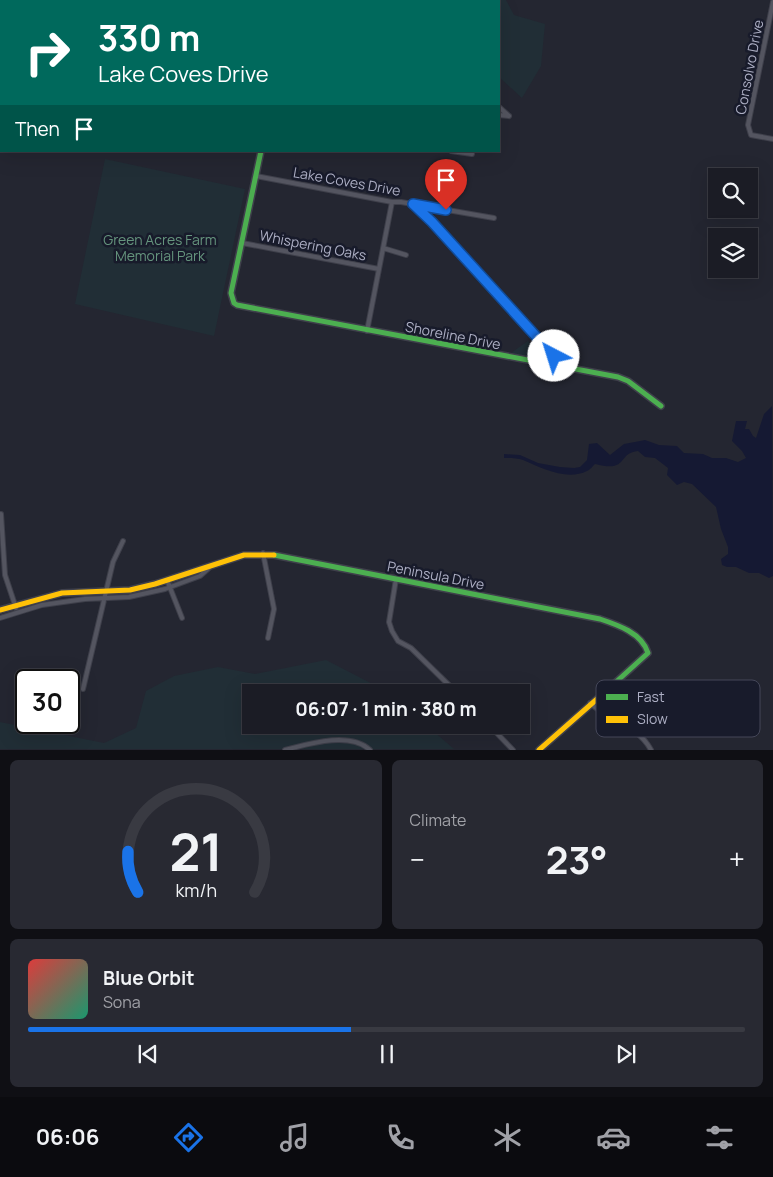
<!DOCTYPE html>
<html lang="en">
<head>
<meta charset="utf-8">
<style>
  body { margin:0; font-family:Manrope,sans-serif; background:#282932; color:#f1f3f6; height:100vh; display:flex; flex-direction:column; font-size:19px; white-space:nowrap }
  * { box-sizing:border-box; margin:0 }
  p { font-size:16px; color:#a0a1a7 }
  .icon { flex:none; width:28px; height:28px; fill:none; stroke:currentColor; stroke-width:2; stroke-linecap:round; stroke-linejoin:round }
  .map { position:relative; height:750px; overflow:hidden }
  .sheet { display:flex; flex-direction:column; gap:10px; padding:10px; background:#0f0f14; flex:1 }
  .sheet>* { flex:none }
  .hud { position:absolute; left:0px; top:0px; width:500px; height:152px; box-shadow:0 5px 20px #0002,0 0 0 1px #393a42; background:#00695c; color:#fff; overflow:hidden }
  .buttons { position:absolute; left:708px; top:168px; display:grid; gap:10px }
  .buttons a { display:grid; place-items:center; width:50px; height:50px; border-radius:0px; background:#1b1c25; box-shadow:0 5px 20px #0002,0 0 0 1px #393a42; font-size:25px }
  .speed { position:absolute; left:15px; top:669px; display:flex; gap:10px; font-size:25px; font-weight:700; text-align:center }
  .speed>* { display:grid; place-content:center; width:65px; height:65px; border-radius:50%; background:#1b1c25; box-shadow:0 5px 20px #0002,0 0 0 1px #393a42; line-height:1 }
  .speed .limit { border:2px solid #111; border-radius:8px; background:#fff; color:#111 }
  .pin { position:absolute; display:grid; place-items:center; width:42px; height:42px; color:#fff; margin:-51px -21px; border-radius:50% 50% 50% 0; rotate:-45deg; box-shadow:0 0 5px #0007 }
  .pin .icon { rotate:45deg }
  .me { position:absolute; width:55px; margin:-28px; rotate:320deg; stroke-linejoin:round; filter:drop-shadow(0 0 4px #0008) }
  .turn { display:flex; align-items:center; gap:18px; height:105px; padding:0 15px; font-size:22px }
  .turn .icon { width:65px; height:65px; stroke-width:2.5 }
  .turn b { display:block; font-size:35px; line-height:42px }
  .then { display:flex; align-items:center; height:48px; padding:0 15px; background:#0003; gap:10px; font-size:19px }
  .big { font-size:38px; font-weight:700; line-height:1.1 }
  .sheet .card { flex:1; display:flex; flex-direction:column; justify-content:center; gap:8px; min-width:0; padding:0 18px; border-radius:8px; background:#282932 }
  .sheet .dial { align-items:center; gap:0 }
  .dial svg { height:130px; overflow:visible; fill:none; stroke:#393a42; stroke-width:7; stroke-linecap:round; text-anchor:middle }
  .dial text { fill:#f1f3f6; stroke:none }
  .song { display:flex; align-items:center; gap:15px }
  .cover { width:60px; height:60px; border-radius:8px; background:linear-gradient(135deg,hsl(0 70% 55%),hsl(160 70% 35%)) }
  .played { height:5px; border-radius:2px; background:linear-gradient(90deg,#1a73e8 45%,#393a42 45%) }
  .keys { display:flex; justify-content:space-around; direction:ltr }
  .heat { display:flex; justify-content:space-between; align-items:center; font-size:28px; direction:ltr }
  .sheet .tiles { flex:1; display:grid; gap:10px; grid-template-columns:1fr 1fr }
  .card:last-child { grid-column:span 2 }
  .trip { position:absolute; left:242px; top:684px; width:288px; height:50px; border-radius:0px; background:#1b1c25; box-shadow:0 5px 20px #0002,0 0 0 1px #393a42; font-weight:700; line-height:50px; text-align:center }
  .menu { display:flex; height:80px; justify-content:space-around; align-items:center; background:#0b0b0f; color:#a0a1a7 }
  .menu .icon { width:35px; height:35px }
  .menu .current { color:#1a73e8 }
  .menu b { font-size:22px; color:#f1f3f6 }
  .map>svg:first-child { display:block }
</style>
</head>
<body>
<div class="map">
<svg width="773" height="750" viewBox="0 0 773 750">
  <rect width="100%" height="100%" fill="#242631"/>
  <path fill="#212e36" d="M 410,0 L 506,0 L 514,15 L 545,24 L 541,66 L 522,98 L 499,77 L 499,1 Z
    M 105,159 L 245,189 L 214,336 L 75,304 Z
    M 528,341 L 545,360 L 511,353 Z
    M 326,660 L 388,692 L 251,692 L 251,725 L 426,725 L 454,749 L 0,749 L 0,722 L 104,743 L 136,728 L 146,691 L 174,676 L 218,667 L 255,674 Z"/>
  <path fill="#151933" d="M 772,406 L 773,576 L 769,578 L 759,573 L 749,573 L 736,567 L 727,567 L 722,565 L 721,559 L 728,554 L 728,547 L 721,529 L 716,507 L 692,484 L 684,482 L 677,485 L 667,475 L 668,468 L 655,458 L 645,457 L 638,451 C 617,453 629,473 595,464 C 593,466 590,470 587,471 C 567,481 541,468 523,460 C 517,458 510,458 504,458 L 504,454 L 520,455 L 538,463 L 560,467 L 574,468 L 580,467 L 587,460 L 589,444 L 597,443 L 610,455 L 624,444 L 640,441 L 645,440 L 659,445 L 677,446 L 684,453 L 703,454 L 712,458 L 726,458 L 738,462 L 746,458 L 742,451 L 732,441 L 736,421 L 747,421 L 745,429 L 749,429 L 753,436 L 756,438 L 764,414 Z"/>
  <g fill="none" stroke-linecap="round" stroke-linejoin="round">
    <g stroke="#3f404b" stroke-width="6">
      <path id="street" d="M 368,0 L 371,1
        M 293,1 L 293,0
        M 773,2 L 748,125 L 751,135 L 773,139
        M 0,57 L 1,58
        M 499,107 L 509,116
        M 499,115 L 509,116
        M 451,151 L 472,154
        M 256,176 L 392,202 L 401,202 L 494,218
        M 414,205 L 432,222 L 536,335 L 564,367
        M 242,243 L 379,269
        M 383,248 L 406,255
        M 367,331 L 392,202
        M 1,514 L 5,575 L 16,608
        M 263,553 L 274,609 L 268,638
        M 396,579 L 389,622 L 392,631 L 398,641 L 411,648 L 456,692
        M 167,580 L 182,618
        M 0,618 L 42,605 L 85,599 L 129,597 L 165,589 L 200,576 L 209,568
        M 83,689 L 113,562 L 123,541
        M 590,703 C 609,721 638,725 651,750
        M 489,725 L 513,750
        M 285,750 C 308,744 350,731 370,750"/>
    </g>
    <g stroke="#3f404b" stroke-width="8">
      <path id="fast" d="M 261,151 L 231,293 L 234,303 L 237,305 L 618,377 L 628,381 L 661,406
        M 274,555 L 600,619 C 618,625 642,633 648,653 L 605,692"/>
    </g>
    <g stroke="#3f404b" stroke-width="8">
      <path id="slow" d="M 0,610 L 62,593 L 130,590 L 155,584 L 244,555 L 274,555
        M 539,750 L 605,692"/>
    </g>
    <use href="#street" stroke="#545560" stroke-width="4"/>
    <use href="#fast" stroke="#4caf50" stroke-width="5"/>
    <use href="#slow" stroke="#ffc107" stroke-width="5"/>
  </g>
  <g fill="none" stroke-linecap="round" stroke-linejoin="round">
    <g stroke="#114b97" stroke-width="12">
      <path id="route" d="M 446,210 L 413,204 L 432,222 L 554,356"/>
    </g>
    <use href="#route" stroke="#1a73e8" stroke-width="9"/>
  </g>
  <g text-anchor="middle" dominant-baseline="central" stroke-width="5" stroke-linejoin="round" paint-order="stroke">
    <g font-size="14" fill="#adafc4" stroke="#181b2b">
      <text transform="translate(749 67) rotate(-79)">Consolvo Drive</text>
      <text transform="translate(347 181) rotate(10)">Lake Coves Drive</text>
      <text transform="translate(313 245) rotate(11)">Whispering Oaks</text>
      <text transform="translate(453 335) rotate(11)">Shoreline Drive</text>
      <text transform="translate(436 575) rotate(11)">Peninsula Drive</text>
    </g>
    <g font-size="14" fill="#65947d" stroke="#181b2b">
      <text x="160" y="239">Green Acres Farm<tspan x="160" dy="16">Memorial Park</tspan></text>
    </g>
  </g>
  <rect x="596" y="680" width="164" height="57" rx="8" fill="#181b2b" stroke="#454759" stroke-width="1"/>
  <rect x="606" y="694" width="22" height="6" fill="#4caf50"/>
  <rect x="606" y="716" width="22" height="7" fill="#ffc107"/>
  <g font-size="14" fill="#adafc4">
    <text x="637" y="702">Fast</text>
    <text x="637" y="724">Slow</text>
  </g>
</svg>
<div class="buttons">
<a><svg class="icon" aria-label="search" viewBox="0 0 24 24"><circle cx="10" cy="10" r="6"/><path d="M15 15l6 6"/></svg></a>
<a><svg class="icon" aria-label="layers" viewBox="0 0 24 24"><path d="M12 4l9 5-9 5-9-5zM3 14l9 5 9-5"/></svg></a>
</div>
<div class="speed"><div class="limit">30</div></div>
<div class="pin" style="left:446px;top:210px;background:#d93025"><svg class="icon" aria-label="arrive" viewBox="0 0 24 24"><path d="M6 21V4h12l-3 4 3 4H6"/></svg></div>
<svg class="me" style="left:554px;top:356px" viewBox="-20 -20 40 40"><circle r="19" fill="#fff"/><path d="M0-13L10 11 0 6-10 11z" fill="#1a73e8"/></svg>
<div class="trip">06:07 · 1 min · 380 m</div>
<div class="hud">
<div class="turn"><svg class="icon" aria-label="right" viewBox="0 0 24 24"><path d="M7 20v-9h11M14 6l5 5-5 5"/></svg><div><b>330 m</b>Lake Coves Drive</div></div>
<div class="then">Then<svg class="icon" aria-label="arrive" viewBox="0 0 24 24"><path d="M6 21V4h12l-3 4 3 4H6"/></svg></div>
</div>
</div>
<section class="sheet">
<div class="tiles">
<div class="card dial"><svg viewBox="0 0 100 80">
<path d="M14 69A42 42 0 1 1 86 69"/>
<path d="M14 69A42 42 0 0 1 8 44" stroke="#1a73e8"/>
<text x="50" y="56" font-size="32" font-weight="700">21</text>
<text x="50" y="72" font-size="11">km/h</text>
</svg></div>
<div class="card"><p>Climate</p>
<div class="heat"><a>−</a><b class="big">23°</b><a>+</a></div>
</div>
<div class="card">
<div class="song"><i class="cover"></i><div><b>Blue Orbit</b><p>Sona</p></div></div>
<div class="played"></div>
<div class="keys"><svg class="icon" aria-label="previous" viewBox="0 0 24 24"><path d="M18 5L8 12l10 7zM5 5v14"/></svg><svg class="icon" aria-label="pause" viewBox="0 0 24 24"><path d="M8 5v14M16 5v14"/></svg><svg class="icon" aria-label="next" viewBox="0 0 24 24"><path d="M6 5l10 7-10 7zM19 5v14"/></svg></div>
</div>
</div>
</section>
<nav class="menu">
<b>06:06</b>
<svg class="icon current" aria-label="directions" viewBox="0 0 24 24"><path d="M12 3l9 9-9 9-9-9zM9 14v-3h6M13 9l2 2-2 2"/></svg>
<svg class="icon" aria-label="music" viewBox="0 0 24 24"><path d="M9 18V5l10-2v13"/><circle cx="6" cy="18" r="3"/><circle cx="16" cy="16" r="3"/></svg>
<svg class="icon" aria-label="phone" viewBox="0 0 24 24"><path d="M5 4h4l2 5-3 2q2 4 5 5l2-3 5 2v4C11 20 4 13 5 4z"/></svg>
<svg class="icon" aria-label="climate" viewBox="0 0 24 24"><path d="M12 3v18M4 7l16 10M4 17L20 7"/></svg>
<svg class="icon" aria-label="car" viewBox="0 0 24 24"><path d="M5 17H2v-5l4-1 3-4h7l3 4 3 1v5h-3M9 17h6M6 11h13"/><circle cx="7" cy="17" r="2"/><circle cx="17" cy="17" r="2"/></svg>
<svg class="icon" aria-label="filters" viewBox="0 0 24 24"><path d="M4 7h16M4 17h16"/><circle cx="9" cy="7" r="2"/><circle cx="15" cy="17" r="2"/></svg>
</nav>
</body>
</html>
